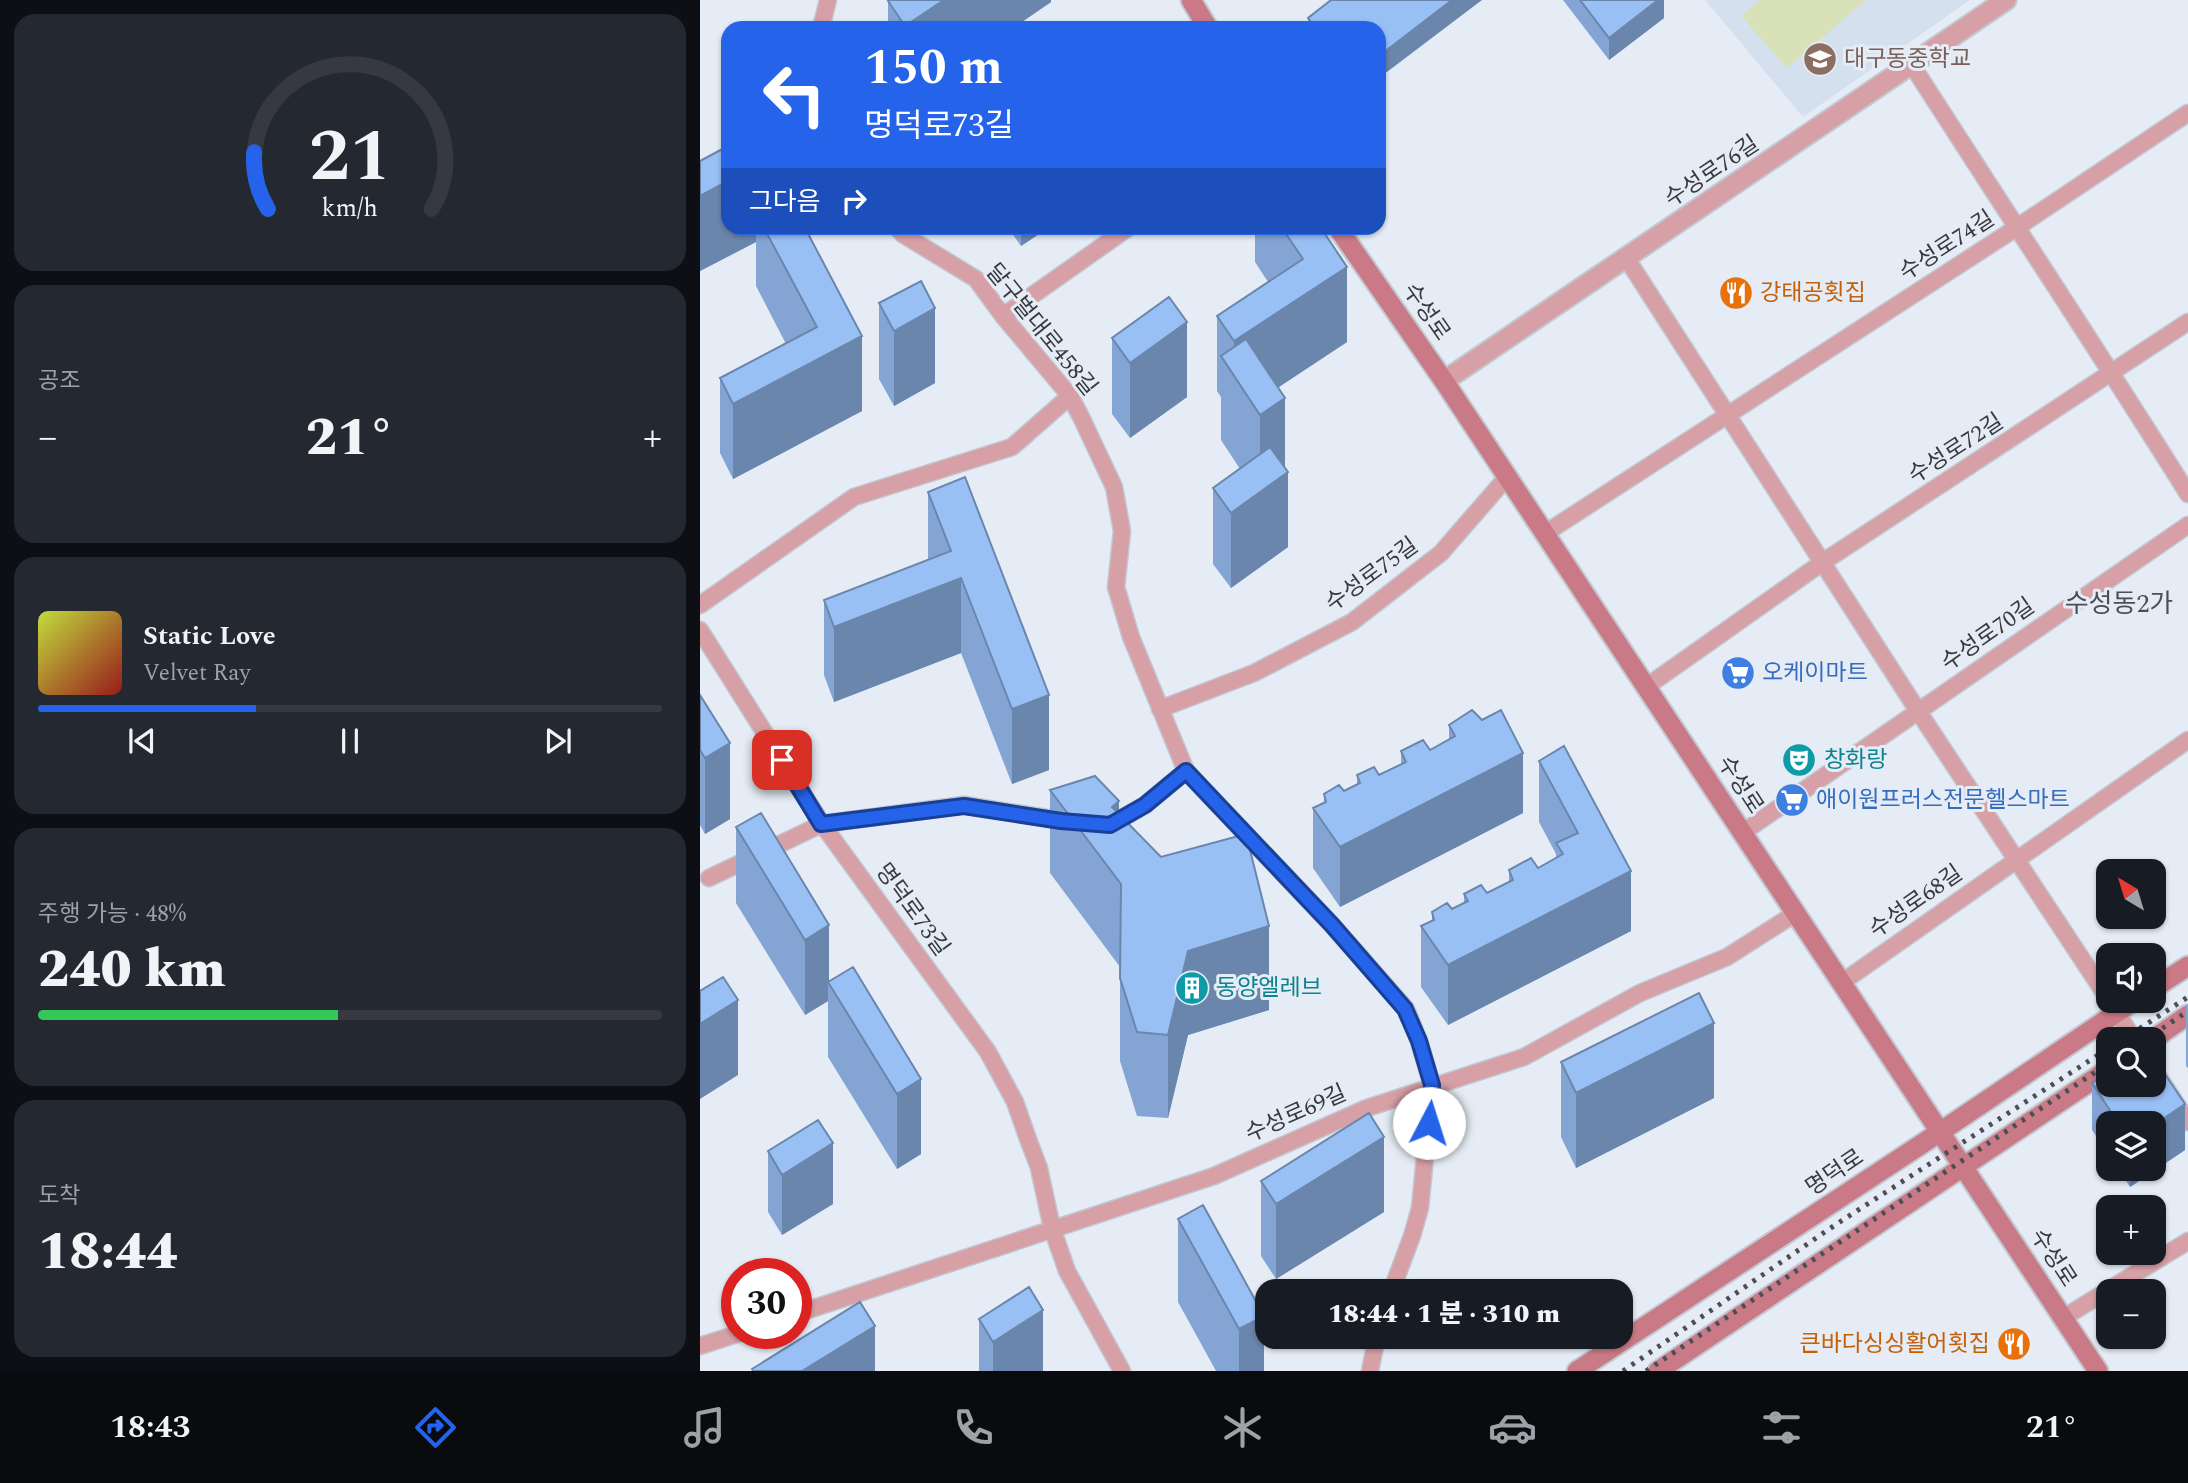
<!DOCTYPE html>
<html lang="ko">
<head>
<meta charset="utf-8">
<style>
  body { margin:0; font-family:Spectral,"Noto Sans KR",serif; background:#242831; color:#f1f3f6; height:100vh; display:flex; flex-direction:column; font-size:26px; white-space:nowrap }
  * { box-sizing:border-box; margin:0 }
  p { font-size:23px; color:#9ea1a6 }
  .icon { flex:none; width:38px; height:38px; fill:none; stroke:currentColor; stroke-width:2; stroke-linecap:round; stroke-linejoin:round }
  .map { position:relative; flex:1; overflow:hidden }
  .panel { display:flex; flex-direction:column; gap:14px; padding:14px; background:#0d0f14; width:700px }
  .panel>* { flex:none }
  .banner { position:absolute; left:21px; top:21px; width:665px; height:214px; border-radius:21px; box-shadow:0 2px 5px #0004; background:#2563eb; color:#fff; overflow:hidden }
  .needle { width:46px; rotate:322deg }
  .buttons { position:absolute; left:1396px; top:859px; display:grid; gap:14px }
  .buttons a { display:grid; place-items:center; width:70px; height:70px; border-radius:14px; background:#171b24; box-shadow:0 2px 5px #0004; font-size:35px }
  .speed { position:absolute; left:21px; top:1258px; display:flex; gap:14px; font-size:35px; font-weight:700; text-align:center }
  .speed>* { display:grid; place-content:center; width:91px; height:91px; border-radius:50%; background:#171b24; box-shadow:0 2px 5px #0004; line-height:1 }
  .speed .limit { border:10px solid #d22; background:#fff; color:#111 }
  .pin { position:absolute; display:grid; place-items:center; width:60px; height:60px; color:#fff; margin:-30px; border-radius:14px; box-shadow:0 4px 10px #0006 }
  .me { position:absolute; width:77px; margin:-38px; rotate:5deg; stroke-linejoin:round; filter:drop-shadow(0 0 5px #0008) }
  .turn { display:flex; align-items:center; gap:24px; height:147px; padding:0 28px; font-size:32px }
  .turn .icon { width:91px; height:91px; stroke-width:2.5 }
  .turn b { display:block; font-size:49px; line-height:60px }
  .then { display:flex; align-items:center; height:66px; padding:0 28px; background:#0003; gap:14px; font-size:26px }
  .big { font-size:52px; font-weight:800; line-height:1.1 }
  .panel .widget { flex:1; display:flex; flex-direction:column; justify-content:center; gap:10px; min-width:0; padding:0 24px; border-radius:21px; background:#242831 }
  .panel .dial { align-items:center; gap:0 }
  .dial svg { height:182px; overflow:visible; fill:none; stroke:#363941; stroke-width:7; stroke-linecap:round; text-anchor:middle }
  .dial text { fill:#f1f3f6; stroke:none }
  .song { display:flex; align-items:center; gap:21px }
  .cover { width:84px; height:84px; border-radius:10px; background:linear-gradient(135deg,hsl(70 70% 55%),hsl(0 70% 35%)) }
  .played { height:7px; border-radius:4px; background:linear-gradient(90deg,#2563eb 35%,#363941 35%) }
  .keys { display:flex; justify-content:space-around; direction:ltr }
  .heat { display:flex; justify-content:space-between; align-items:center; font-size:38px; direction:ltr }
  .charge { height:10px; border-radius:5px; background:linear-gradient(90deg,#34c759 48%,#363941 0) }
  .trip { position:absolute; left:555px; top:1279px; width:378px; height:70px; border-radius:21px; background:#171b24; box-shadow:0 2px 5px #0004; font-weight:800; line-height:70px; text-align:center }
  .dock { display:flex; height:112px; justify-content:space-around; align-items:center; background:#090b0e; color:#9ea1a6 }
  .dock .icon { width:49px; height:49px }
  .dock .active { color:#2563eb }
  .dock b { font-size:32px; color:#f1f3f6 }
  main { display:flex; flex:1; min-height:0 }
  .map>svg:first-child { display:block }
</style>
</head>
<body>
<main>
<section class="panel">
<div class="widget dial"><svg viewBox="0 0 100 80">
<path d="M14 69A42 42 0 1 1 86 69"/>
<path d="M14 69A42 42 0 0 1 8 44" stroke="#2563eb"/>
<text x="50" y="56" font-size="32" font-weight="700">21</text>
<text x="50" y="72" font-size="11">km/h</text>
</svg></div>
<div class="widget"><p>공조</p>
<div class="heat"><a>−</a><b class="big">21°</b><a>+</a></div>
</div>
<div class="widget">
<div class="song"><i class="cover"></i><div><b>Static Love</b><p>Velvet Ray</p></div></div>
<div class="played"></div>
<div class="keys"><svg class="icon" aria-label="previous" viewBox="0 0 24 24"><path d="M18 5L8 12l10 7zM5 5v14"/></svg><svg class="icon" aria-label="pause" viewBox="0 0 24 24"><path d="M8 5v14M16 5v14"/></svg><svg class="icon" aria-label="next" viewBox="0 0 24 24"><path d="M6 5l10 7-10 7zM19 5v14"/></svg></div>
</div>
<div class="widget"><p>주행 가능 · 48%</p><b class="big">240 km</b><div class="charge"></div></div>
<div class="widget"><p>도착</p><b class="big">18:44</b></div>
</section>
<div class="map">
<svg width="1488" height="1371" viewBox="0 0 1488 1371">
  <rect width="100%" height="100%" fill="#e5ecf5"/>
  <path fill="#d5e0ee" d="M 1005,0 L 1270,0 L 1103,117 Z"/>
  <path fill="#d9e1b8" d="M 1060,0 L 1166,0 L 1087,68 L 1041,16 Z"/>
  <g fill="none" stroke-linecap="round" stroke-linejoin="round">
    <g stroke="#c2c8d0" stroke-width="19">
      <path id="minor" d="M 121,28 L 128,0
        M 1212,65 C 1304,209 1398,350 1488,494
        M 197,228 L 204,235 L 276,279 L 303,316 L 370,396 L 382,419 L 414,487 L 422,531 L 416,587 L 431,637 L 486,771 L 632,925 L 706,1009 L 719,1041 L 732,1085 L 720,1208 L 712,1236 L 691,1292
        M 927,259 L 1218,711 L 1409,1000
        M 303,316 L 428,228
        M 844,534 L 1316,228 L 1488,113
        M 0,605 L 154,497 L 312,447 L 370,396
        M 0,630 L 122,824 L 288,1052 L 315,1102 L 328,1139 L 339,1168 L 352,1228 L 367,1271 L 422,1371
        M 946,687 L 1123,562 L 1488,322
        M 460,709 L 554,673 L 652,622 L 741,553 L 807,477
        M 404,825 L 410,825 L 445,805 L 486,771
        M 1042,833 L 1488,525
        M 9,878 L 122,824 L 264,805 L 372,822
        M 1141,983 L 1488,740
        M 1411,1003 L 1434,1040
        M 1454,1070 L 1488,1122
        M 96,1314 L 514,1176 L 667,1108 L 824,1057 L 940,993 L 1027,957 L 1096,913
        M 1363,1318 L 1488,1241
        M 0,1346 L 37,1334
        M 670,1371 L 677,1337"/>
    </g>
    <g stroke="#c2c8d0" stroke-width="23">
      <path id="tertiary" d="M 744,381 L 1306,0"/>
    </g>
    <g stroke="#c2c8d0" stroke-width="23">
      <path id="secondary" d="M 491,0 L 508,28
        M 638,228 L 744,381 L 1398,1371
        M 1454,988 L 1488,966
        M 1452,1040 L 1488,1015
        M 877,1371 L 1240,1132 L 1434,1001
        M 958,1371 L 1409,1069"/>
    </g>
    <use href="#minor" stroke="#d7a0a7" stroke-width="16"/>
    <use href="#tertiary" stroke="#d7a0a7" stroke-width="19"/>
    <use href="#secondary" stroke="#c97a86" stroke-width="19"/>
    <path stroke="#4b4e52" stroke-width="5" stroke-dasharray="3.5 7" stroke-linecap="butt" d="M 1422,1040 L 1488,997
      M 1445,1040 L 1488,1011
      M 923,1371 L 1135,1225 L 1409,1048
      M 946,1371 L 1409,1063"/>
  </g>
  <path fill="#84a5d3" d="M 351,0 L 351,2 L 313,28 L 188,28 L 188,1 Z
    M 863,0 L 964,0 L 964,18 L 909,60 Z
    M 608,18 L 679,28 L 608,28 Z
    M 0,161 L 28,228 L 105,228 L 162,411 L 33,479 L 20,453 L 20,378 L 86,344 L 56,286 L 56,242 L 0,271 Z
    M 308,228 L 348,228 L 321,246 Z
    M 555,228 L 621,228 L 647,342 L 579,387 L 585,468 L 588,547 L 531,588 L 513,564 L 513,488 L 540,469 L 521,440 L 521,397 L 517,391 L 517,316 L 568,282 L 555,262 Z
    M 179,303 L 235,383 L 194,406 L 179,379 Z
    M 412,338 L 487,397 L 430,438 L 412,414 Z
    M 228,492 L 349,770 L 312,784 L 261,653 L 134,702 L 124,675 L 124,600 L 228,560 Z
    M 0,695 L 30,819 L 5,834 L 0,825 Z
    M 749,725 L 823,813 L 640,907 L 613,868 L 613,808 L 624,802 L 624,794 L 644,791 L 657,785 L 657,775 L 679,775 L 701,764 L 701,751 L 730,750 L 749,740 Z
    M 839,761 L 931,931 L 748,1025 L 721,987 L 721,926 L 732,920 L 732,912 L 752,909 L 764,903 L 764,894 L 787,893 L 809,882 L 809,870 L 838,868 L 856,858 L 856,854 L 839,822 Z
    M 350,790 L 419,814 L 569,1010 L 488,1035 L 468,1118 L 437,1116 L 420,1061 L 420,967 L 350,873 Z
    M 61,813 L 129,981 L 153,967 L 221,1154 L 197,1169 L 128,1057 L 128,1001 L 105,1015 L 36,903 L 36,827 Z
    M 1488,1004 L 1488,1068 L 1486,1066 L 1486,1005 Z
    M 1454,1058 L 1485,1104 L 1485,1150 L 1430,1187 L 1418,1169 L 1454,1169 L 1454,1124 L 1409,1124 L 1409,1155 L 1392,1130 L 1392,1083 L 1409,1072 L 1409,1085 L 1454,1085 Z
    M 861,1062 L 1014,1098 L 876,1168 L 861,1137 Z
    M 68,1151 L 133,1204 L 82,1235 L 68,1212 Z
    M 561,1181 L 684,1212 L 576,1279 L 561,1256 Z
    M 478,1219 L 564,1371 L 516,1371 L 478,1302 Z
    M 279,1319 L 343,1371 L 279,1371 Z"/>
  <path fill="#6b86ac" d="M 244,0 L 351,0 L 351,2 L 313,28 L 205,28 L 205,26 Z
    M 752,0 L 782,0 L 679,78 L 679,56 Z
    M 958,0 L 964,0 L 964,18 L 909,60 L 909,38 Z
    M 28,181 L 28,228 L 56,228 L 56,242 L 0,271 L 0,196 Z
    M 321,228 L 348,228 L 321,246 Z
    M 647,267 L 647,342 L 553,404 L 534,376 L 534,341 Z
    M 235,308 L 235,383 L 194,406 L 194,331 Z
    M 487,322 L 487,397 L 430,438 L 430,363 Z
    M 162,336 L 162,411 L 33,479 L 33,404 Z
    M 585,398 L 585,474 L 588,472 L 588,547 L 531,588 L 531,513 L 560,492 L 560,415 Z
    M 261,578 L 261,653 L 134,702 L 134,627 Z
    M 349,695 L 349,770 L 312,784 L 312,709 Z
    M 30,743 L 30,819 L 5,834 L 5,758 Z
    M 823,753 L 823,813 L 640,907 L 640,847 Z
    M 419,801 L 419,882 L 412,807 Z
    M 931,871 L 931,931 L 748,1025 L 748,965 Z
    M 129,925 L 129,984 L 128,982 L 128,1001 L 105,1015 L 105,940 Z
    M 569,926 L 569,1010 L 488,1035 L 468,1118 L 468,1035 L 488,951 Z
    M 38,1000 L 38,1075 L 0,1099 L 0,1024 Z
    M 1014,1023 L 1014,1098 L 876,1168 L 876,1093 Z
    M 221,1079 L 221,1154 L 197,1169 L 197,1094 Z
    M 1485,1104 L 1485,1150 L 1430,1187 L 1430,1169 L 1454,1169 L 1454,1125 Z
    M 684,1137 L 684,1212 L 576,1279 L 576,1204 Z
    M 133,1143 L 133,1204 L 82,1235 L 82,1175 Z
    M 343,1310 L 343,1371 L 293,1371 L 293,1342 Z
    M 564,1316 L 564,1371 L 539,1371 L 539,1329 Z
    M 175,1326 L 175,1371 L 102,1371 Z"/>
  <path fill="#99c0f5" stroke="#6b86ac" stroke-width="2" d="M 190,0 L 244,0 L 205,26 L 188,1 Z
    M 631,0 L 752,0 L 679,56 L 679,28 L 615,28 L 608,18 Z
    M 880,0 L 958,0 L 909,38 Z
    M 28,146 L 28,181 L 0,196 L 0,161 Z
    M 64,228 L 105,228 L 162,336 L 33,404 L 20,378 L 117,327 Z
    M 582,228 L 621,228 L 647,267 L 534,341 L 517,316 L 603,259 Z
    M 221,281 L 235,308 L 194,331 L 179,303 Z
    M 469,297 L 487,322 L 430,363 L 412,338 Z
    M 546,339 L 585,398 L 560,415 L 521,356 Z
    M 570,447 L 588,472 L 531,513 L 513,488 Z
    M 265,477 L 349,695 L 312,709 L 261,578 L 134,627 L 124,600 L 251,551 L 228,492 Z
    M 0,695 L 30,743 L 5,758 L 0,750 Z
    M 772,710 L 782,720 L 801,710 L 823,753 L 640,847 L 613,808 L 626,802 L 624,794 L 639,785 L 644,791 L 660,783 L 657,775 L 674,767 L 679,775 L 706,762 L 701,751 L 723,740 L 730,750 L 755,736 L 749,725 Z
    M 864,746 L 931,871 L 748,965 L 721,926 L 734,920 L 732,912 L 747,903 L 752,909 L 768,901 L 764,894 L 781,885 L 787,893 L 813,880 L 809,870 L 831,858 L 838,868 L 863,854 L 856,843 L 878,833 L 839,761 Z
    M 395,776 L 419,801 L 412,807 L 461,857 L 546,834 L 569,926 L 488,951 L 468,1035 L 437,1032 L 420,978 L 421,884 L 350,790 Z
    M 61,813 L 129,925 L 105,940 L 36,827 Z
    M 153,967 L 221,1079 L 197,1094 L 128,982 Z
    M 23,977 L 38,1000 L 0,1024 L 0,991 Z
    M 999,993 L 1014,1023 L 876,1093 L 861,1062 Z
    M 1454,1058 L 1485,1104 L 1454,1125 L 1454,1124 L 1419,1124 L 1392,1083 L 1409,1072 L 1409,1085 L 1454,1085 Z
    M 669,1113 L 684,1137 L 576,1204 L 561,1181 Z
    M 118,1120 L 133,1143 L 82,1175 L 68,1151 Z
    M 503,1205 L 564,1316 L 539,1329 L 478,1219 Z
    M 329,1287 L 343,1310 L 293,1342 L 279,1319 Z
    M 160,1302 L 175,1326 L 102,1371 L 53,1371 L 52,1369 Z"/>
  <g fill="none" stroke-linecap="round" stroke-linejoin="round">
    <g stroke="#184099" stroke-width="18">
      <path id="route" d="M 82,760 L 121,824 L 264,806 L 361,821 L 410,825 L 445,805 L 486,771 L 632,925 L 705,1009 L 719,1041 L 732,1085 L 729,1123"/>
    </g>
    <use href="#route" stroke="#2563eb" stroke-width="12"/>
  </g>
  <defs>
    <g id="school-disc" transform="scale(1.75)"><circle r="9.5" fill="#8d6e63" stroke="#e5ecf5"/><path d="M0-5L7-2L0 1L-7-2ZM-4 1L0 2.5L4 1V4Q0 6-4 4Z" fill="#fff"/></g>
    <g id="restaurant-disc" transform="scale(1.75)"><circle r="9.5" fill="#e8710a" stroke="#e5ecf5"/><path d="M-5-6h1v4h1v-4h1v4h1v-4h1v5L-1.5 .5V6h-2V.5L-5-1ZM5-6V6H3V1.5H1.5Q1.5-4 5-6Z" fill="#fff"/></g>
    <g id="supermarket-disc" transform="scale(1.75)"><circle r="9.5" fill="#3f7fe0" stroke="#e5ecf5"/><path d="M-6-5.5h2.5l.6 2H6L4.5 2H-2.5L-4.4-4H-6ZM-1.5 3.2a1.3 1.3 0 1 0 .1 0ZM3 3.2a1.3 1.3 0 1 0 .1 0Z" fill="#fff"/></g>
    <g id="theatre-disc" transform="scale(1.75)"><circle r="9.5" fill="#0f9aa8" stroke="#e5ecf5"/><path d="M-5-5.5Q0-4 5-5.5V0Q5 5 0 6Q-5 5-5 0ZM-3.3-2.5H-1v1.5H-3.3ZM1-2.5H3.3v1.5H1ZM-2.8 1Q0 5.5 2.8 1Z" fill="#fff"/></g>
    <g id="building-disc" transform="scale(1.75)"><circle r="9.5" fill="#0f9aa8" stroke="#e5ecf5"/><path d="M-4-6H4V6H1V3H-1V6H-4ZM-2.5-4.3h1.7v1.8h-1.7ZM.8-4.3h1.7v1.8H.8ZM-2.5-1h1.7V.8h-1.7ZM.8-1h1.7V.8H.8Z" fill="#fff"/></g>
  </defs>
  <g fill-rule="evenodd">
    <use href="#school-disc" x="1120" y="59"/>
    <use href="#restaurant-disc" x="1036" y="293"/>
    <use href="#supermarket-disc" x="1038" y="673"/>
    <use href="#theatre-disc" x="1099" y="760"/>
    <use href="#supermarket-disc" x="1092" y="800"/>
    <use href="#building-disc" x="492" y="988"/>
    <use href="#restaurant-disc" x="1314" y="1344"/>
  </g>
  <g text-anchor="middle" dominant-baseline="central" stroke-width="6" stroke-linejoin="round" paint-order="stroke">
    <g font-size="23" fill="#785e54" stroke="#e5ecf5" text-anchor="start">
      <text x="1144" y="59">대구동중학교</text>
    </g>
    <g font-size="23" fill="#383a3e" stroke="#e5ecf5">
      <text transform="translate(1012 172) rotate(-34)">수성로76길</text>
      <text transform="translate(1247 246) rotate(-33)">수성로74길</text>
      <text transform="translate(726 312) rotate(55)">수성로</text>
      <text transform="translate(341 330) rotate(51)">달구벌대로458길</text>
      <text transform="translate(1256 449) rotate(-33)">수성로72길</text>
      <text transform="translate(672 575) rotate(-36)">수성로75길</text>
      <text transform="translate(1288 635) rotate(-35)">수성로70길</text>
      <text transform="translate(1040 785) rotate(57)">수성로</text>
      <text transform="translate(1216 902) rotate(-35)">수성로68길</text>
      <text transform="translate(212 910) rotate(54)">명덕로73길</text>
      <text transform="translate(596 1114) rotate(-24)">수성로69길</text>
      <text transform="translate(1135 1173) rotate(-34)">명덕로</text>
      <text transform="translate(1353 1258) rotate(57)">수성로</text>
    </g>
    <g font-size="23" fill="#c56008" stroke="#e5ecf5" text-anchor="start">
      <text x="1060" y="293">강태공횟집</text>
      <text x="1290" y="1344" text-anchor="end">큰바다싱싱활어횟집</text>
    </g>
    <g font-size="23" fill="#366cbe" stroke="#e5ecf5" text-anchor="start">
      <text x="1062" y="673">오케이마트</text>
      <text x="1116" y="800">애이원프러스전문헬스마트</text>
    </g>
    <g font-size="23" fill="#0d838f" stroke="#e5ecf5" text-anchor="start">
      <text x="1124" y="760">창화랑</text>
      <text x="516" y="988">동양엘레브</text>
    </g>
    <g font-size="26" fill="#494f56" stroke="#e5ecf5">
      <text x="1419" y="604">수성동2가</text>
    </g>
  </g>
</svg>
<div class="buttons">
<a><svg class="needle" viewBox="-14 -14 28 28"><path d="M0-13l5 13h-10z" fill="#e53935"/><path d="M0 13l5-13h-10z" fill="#9ea1a6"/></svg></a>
<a><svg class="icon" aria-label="sound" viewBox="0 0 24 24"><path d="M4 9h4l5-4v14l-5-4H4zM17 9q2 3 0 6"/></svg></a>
<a><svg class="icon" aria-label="search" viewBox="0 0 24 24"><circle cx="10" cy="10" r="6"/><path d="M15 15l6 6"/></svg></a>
<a><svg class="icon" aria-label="layers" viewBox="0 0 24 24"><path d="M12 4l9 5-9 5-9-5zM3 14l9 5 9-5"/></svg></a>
<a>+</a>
<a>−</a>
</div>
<div class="speed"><div class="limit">30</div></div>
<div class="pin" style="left:82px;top:760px;background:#d93025"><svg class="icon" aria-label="arrive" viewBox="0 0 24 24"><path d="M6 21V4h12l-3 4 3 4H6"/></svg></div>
<svg class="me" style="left:729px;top:1123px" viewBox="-20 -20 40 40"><circle r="19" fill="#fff"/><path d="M0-13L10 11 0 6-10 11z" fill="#2563eb"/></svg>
<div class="trip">18:44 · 1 분 · 310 m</div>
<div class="banner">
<div class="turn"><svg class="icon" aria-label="left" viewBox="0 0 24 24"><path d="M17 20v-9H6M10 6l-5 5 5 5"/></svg><div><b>150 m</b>명덕로73길</div></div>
<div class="then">그다음<svg class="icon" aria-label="right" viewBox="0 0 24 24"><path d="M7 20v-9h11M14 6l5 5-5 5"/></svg></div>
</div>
</div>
</main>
<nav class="dock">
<b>18:43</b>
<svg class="icon active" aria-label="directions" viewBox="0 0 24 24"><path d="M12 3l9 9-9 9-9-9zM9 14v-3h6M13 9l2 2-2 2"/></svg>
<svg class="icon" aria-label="music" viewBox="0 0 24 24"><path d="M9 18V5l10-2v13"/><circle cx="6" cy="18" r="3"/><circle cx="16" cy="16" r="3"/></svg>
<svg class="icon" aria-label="phone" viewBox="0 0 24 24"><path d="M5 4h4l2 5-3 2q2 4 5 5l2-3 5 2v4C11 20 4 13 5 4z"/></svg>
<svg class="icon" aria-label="climate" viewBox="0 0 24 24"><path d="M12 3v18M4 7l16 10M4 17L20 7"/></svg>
<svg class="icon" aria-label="car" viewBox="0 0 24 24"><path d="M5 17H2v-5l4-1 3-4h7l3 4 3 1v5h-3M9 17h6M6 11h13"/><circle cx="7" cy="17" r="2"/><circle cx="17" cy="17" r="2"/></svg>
<svg class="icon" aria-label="filters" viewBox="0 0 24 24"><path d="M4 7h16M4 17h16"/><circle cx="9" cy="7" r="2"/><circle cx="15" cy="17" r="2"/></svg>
<b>21°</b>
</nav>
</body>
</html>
